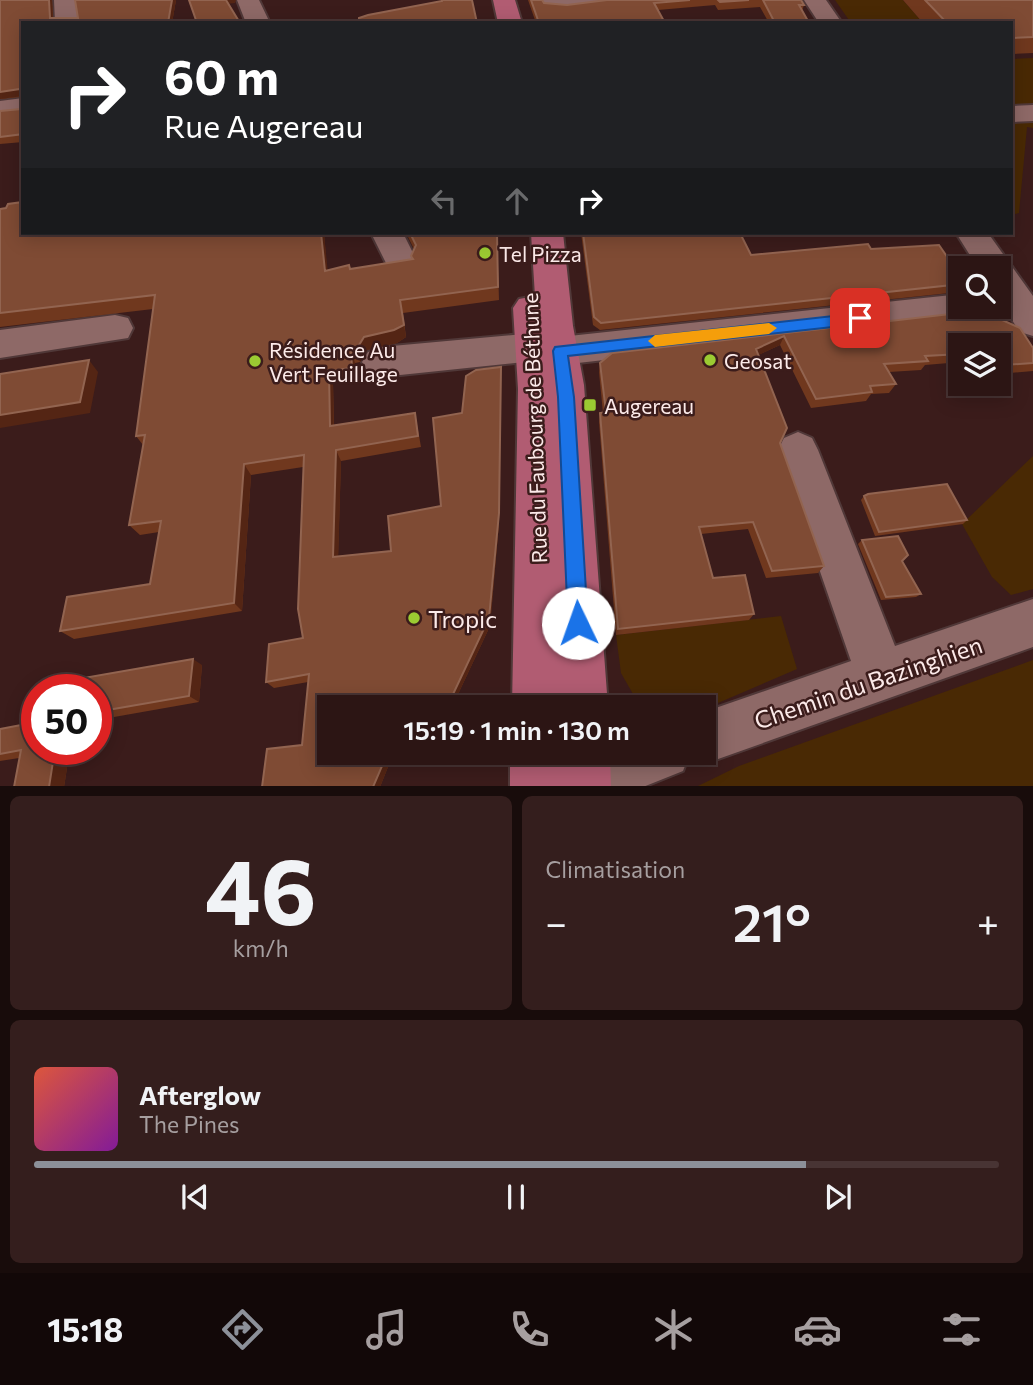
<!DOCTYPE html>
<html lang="fr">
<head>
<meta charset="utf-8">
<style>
  body { margin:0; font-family:Commissioner,sans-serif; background:#341e1d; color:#f1f3f6; height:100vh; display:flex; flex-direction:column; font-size:26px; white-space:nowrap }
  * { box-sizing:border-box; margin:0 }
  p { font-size:23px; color:#a69fa0 }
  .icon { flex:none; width:38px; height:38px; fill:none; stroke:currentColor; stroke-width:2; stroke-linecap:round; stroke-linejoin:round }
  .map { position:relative; height:786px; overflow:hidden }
  .details { display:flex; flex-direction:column; gap:10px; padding:10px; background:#180c0b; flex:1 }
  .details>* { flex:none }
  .banner { position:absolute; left:21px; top:21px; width:992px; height:214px; border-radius:0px; box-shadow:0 4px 18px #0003,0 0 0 2px #483434; background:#202124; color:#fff; overflow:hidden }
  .tools { position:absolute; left:948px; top:256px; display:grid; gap:14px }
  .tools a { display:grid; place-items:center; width:63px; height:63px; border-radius:0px; background:#2c1514; box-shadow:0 4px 18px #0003,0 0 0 2px #483434; font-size:35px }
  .speed { position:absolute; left:21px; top:674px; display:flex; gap:14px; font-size:35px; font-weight:700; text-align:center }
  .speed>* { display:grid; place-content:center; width:91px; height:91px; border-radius:50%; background:#2c1514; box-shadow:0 4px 18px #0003,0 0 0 2px #483434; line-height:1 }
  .speed .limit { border:10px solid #d22; background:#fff; color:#111 }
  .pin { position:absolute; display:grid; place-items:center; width:60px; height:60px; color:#fff; margin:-30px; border-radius:14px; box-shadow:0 4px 10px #0006 }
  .me { position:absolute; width:77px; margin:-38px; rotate:357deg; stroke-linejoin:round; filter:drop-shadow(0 0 5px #0008) }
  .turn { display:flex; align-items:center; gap:24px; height:147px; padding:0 28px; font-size:32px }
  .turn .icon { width:91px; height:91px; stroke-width:2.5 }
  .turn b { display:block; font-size:49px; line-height:60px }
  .lanes { display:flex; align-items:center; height:66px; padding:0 28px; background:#0003; justify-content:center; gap:35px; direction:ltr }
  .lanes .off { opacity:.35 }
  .big { font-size:52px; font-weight:600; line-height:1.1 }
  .details .tile { flex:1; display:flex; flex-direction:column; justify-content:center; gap:10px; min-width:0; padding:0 24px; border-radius:10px; background:#341e1d }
  .details .dial { align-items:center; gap:0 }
  .dial b { font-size:91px; line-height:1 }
  .song { display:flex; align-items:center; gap:21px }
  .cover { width:84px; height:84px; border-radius:10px; background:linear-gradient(135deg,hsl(10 70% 55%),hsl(290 70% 35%)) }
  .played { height:7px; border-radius:4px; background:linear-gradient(90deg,#8c9099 80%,#483434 80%) }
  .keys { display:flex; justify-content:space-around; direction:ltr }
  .heat { display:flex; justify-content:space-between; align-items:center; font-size:38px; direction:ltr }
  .details .tiles { flex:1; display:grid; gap:10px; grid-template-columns:1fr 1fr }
  .tile:last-child { grid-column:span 2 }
  .trip { position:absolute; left:317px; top:695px; width:399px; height:70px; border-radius:0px; background:#2c1514; box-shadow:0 4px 18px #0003,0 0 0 2px #483434; font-weight:600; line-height:70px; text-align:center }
  .menu { display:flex; height:112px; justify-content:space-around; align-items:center; background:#120808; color:#a69fa0 }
  .menu .icon { width:49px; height:49px }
  .menu .active { color:#8c9099 }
  .menu b { font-size:32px; color:#f1f3f6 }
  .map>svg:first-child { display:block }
</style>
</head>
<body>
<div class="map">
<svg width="1033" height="787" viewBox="0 0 1033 787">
  <rect width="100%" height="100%" fill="#3b1c1b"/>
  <path fill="#492904" d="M 835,0 L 903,0 L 923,23 L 851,23 Z
    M 1033,58 L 1033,104 L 1012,106 L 1012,59 Z
    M 1033,121 L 1033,128 L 1027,127 L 1019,213 L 1012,215 L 1012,122 Z
    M 1033,456 L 1033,589 L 1011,595 L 992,577 L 962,524 Z
    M 781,616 L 797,669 L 704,709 L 653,707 L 633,694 L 621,673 L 616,635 Z
    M 1033,660 L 1033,786 L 698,786 L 739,766 Z"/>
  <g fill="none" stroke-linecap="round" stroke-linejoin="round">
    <g stroke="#503838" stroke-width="4">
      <path id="minor" d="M 54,0 L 76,0 L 79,23 L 55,23 Z
        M 237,0 L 259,0 L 270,23 L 246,23 Z
        M 543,0 L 609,0 L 606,5 C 588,9 562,12 544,8 L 541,3 Z
        M 804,0 L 826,0 L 842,23 L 819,23 Z
        M 23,98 L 23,114 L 0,117 L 0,101 Z
        M 1033,105 L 1033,121 L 1012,122 L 1012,106 Z
        M 371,233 L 403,233 L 416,259 L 412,267 L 400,270 L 388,267 Z
        M 956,233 L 988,233 L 1033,296 L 1033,336 L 1020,332 L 999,301 L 999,268 L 978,268 Z
        M 961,294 L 961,306 L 986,306 L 981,315 L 969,319 L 560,365 L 534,361 L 381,377 L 368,372 L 362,362 L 368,352 L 381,347 L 534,333 L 560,337 Z
        M 115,315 L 128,318 L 133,328 L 128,338 L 0,358 L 0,330 Z
        M 798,432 L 812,438 L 818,450 L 895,646 L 1033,599 L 1033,647 L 704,764 L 688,758 L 683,771 L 643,787 L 541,787 L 549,768 L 588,752 L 704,752 L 704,712 L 851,661 L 778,450 L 784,438 Z"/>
    </g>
    <g stroke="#503838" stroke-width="4">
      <path id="major" d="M 493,0 L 515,0 L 522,23 L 498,23 Z
        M 531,233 L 563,233 L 573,326 L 584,385 L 608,707 L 512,707 L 518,389 L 513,308 L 519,299 L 535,296 Z
        M 510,752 L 610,752 L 611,787 L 510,787 Z"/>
    </g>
    <use href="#minor" fill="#8e6967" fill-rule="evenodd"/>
    <use href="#major" fill="#b15c72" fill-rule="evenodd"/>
  </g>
  <path fill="#70381e" d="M 0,0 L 52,0 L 53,18 L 78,18 L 75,0 L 176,0 L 172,23 L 23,23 L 23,142 L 0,144 L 0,111 L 21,109 L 20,97 L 0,99 Z
    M 528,0 L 542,0 L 544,3 L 567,5 L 607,0 L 801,0 L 804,5 L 802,11 L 808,21 L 808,23 L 769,23 L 760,7 L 718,10 L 715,5 L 658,10 L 665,23 L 536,23 Z
    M 903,0 L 1033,0 L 1033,53 L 1012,54 L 1012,23 L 923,23 Z
    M 0,209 L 23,233 L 324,233 L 327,271 L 350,269 L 412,259 L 411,256 L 414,249 L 406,233 L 497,233 L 499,300 L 403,313 L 406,337 L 397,343 L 367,350 L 360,362 L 355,363 L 356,380 L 333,383 L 334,425 L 415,413 L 421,447 L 341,461 L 338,556 L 391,551 L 441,506 L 462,413 L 501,367 L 499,523 L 490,626 L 452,707 L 329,707 L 394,752 L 380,787 L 262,787 L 302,745 L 308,682 L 274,688 L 266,682 L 303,638 L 303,467 L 251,475 L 242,611 L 74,639 L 60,631 L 150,584 L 159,532 L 140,535 L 129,525 L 143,445 L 136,436 L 153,309 L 0,327 Z
    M 581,233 L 740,233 L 751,255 L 871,249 L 961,277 L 961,290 L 959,292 L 600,330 L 593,325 Z
    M 985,310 L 992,320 L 1033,348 L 1033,371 L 999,374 L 999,345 L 961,345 L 961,362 L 925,365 L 921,370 L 889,372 L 896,384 L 889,393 L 871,394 L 866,401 L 811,408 L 780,345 L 758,355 L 780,443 L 824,566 L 818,573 L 766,578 L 748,529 L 701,534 L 713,578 L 754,614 L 749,620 L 616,635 L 599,422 L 600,413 L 603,413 L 599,372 L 600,363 L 612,353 Z
    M 864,496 L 967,520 L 963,524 L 875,536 L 861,500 Z
    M 862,540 L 902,561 L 921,594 L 916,597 L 881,600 L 858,544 Z
    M 202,665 L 199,702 L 97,720 L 102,742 L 96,743 L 96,690 Z
    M 0,729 L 37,749 L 70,749 L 64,787 L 19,758 L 0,761 Z"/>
  <path fill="#542514" d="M 49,0 L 52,0 L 53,23 L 50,18 Z
    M 172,0 L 176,0 L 172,23 L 168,23 Z
    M 224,0 L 236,0 L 235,3 L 225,4 Z
    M 20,89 L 23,96 L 0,99 L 0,92 Z
    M 321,233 L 324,233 L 329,284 L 325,271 Z
    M 400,300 L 406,337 L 397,343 L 367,350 L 360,362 L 356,350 L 364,337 Z
    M 784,336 L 780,345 L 752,358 L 756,349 Z
    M 351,350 L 355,363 L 356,380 L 352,368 Z
    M 89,360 L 98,372 L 90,413 L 0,428 L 0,415 Z
    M 501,367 L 499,523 L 490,626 L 452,707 L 447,707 Z
    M 329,371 L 333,383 L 334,437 L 330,426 Z
    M 336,450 L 341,461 L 338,566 L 333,557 Z
    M 244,464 L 251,475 L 242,611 L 234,603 Z
    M 193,659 L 202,665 L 199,702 L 189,696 Z
    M 96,719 L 97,720 L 102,742 L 96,740 Z
    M 55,749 L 70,749 L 64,787 L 49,787 Z
    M 388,752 L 394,752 L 380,787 L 373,787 Z"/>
  <path fill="#7f4b34" stroke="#926450" stroke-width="2" d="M 0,0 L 49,0 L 50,18 L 78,18 L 75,0 L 172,0 L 168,23 L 23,23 L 23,134 L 0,137 L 0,111 L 21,109 L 20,89 L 0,92 Z
    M 189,0 L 226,0 L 240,23 L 197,23 Z
    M 442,0 L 472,0 L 477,23 L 359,23 L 359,18 L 368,15 L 442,1 Z
    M 531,0 L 542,0 L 544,3 L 567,5 L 607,0 L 690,0 L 654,3 L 665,23 L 539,23 Z
    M 718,0 L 749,0 L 720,2 Z
    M 763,0 L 801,0 L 804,5 L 799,5 L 808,21 L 796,21 L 798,23 L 775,23 Z
    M 925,0 L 1033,0 L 1033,37 L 1012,38 L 1012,23 L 947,23 Z
    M 23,202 L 23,233 L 321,233 L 325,271 L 349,265 L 350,269 L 413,259 L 411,256 L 416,245 L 410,233 L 497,233 L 498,287 L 400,300 L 404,325 L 394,330 L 364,337 L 356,350 L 351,350 L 352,368 L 329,371 L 330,426 L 415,413 L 418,436 L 336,450 L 333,557 L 391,551 L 388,516 L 441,506 L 433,418 L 462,413 L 466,376 L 476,370 L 501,367 L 499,513 L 489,618 L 447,707 L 423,707 L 410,703 L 408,707 L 329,707 L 329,752 L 388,752 L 373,787 L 262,787 L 267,749 L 302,745 L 309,674 L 266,682 L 269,644 L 303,638 L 298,609 L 304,455 L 244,464 L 234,603 L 60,631 L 67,597 L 150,584 L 161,521 L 129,525 L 145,435 L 136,436 L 155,295 L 0,313 L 0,209 L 6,208 L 8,204 Z
    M 583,233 L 740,233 L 751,255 L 868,244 L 871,249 L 939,245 L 961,277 L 961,284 L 601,323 L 594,317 Z
    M 985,310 L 992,320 L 1000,319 L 1020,328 L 1033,348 L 1033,363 L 1003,365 L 999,359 L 999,345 L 961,345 L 961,354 L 925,356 L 928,361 L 884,364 L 896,384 L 870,386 L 872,392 L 816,399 L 784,336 L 756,349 L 787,428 L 780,443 L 824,566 L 772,571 L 753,522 L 699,527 L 713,578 L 745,575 L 754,614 L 618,629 L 600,413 L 606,412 L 600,363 L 612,353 Z
    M 89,360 L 80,402 L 0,415 L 0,374 Z
    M 947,484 L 967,520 L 879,532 L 864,496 L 868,494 Z
    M 898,536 L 908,555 L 902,561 L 921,594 L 886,597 L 862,540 Z
    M 193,659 L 189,696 L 96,712 L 96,690 L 48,690 L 49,684 Z
    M 37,722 L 37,749 L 55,749 L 49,787 L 14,787 L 21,750 L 0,754 L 0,729 Z"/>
  <path fill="#1a73e8" stroke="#114b97" stroke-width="2" d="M 860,313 L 868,318 L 860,324 L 568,356 L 574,397 L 588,623 L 585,630 L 578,633 L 571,630 L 568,623 L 558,397 L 553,351 L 555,347 Z"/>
  <path fill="#f59e0b" d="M 769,323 L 777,328 L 769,334 L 655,347 L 648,341 L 655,335 Z"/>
  <g fill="#9bcb32" stroke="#3b1c1b" stroke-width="2.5">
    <circle cx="485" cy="253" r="7"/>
    <circle cx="710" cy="360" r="7"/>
    <circle cx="255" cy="361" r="7"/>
    <rect x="583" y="398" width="14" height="14" rx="3.5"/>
    <circle cx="414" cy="618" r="7"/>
  </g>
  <g text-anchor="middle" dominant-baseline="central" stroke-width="5" stroke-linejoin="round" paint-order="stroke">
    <g font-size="21" fill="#fceae9" stroke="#3b1c1b" text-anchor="start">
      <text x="499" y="253">Tel Pizza</text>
      <text x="269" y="349">Résidence Au<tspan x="269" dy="24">Vert Feuillage</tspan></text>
      <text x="724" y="360">Geosat</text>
      <text x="604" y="405">Augereau</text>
    </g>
    <g font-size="21" fill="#fceae9" stroke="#3b1c1b">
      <text transform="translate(534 428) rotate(-92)">Rue du Faubourg de Béthune</text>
    </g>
    <g font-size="24" fill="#fceae9" stroke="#3b1c1b" text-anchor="start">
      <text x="428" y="618">Tropic</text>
    </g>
    <g font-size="24" fill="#fceae9" stroke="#3b1c1b">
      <text transform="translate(868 682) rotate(-19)">Chemin du Bazinghien</text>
    </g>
  </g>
</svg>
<div class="tools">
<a><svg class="icon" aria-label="search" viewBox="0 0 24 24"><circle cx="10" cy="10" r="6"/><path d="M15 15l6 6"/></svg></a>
<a><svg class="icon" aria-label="layers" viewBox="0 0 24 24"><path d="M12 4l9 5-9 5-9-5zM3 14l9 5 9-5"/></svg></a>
</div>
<div class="speed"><div class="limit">50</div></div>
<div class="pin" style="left:860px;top:318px;background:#d93025"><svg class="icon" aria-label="arrive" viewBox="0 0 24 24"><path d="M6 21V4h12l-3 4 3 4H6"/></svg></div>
<svg class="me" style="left:578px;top:623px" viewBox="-20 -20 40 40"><circle r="19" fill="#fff"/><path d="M0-13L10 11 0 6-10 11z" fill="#1a73e8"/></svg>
<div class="trip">15:19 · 1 min · 130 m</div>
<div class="banner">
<div class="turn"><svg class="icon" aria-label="right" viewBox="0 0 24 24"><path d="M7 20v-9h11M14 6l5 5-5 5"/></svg><div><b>60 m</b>Rue Augereau</div></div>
<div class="lanes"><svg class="icon off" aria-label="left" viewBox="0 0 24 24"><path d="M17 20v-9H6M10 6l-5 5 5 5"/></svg><svg class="icon off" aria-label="ahead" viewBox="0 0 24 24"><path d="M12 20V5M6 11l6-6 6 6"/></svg><svg class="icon" aria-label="right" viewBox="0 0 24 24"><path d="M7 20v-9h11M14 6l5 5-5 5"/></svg></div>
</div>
</div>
<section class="details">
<div class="tiles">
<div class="tile dial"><b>46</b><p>km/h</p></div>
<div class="tile"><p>Climatisation</p>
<div class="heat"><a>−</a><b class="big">21°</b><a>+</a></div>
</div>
<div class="tile">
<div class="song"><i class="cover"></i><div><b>Afterglow</b><p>The Pines</p></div></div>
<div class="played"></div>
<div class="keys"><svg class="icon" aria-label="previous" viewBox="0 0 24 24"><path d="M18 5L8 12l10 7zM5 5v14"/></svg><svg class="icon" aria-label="pause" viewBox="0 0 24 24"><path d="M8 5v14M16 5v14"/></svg><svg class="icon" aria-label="next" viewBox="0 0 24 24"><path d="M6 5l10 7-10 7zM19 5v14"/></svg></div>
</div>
</div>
</section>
<nav class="menu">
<b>15:18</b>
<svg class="icon active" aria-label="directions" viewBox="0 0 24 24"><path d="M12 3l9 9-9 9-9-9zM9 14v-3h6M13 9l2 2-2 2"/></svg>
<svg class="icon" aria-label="music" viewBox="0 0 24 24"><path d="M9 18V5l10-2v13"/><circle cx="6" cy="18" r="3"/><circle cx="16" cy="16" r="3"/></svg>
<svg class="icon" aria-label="phone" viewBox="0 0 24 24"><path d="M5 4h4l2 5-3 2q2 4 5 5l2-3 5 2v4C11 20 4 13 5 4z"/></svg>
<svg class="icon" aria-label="climate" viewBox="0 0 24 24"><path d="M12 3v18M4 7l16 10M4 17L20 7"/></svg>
<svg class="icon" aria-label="car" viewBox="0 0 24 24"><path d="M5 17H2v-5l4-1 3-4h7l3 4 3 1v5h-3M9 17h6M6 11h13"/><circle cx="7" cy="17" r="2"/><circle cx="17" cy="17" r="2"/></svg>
<svg class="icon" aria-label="filters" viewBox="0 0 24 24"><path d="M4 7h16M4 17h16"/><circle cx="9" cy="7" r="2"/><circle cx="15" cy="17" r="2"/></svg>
</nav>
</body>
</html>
